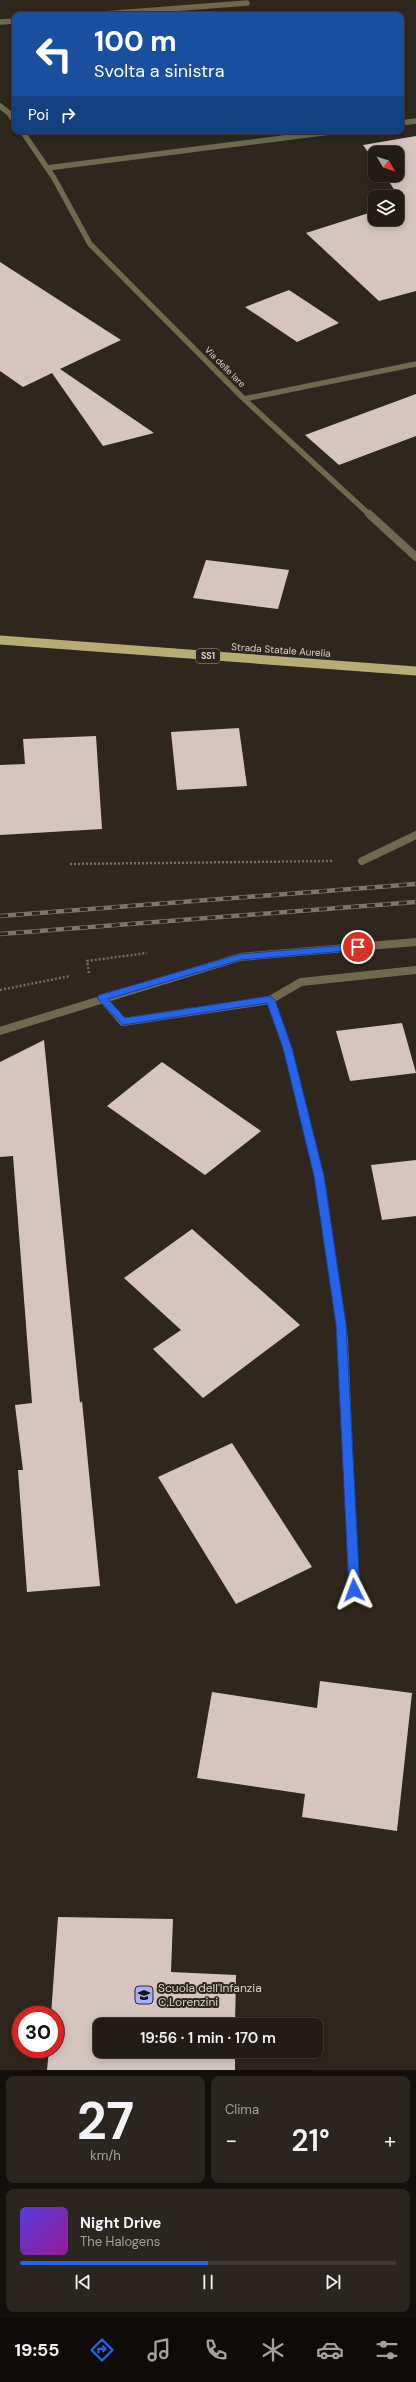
<!DOCTYPE html>
<html lang="it">
<head>
<meta charset="utf-8">
<style>
  body { margin:0; font-family:"DM Sans",sans-serif; background:#2b251f; color:#f1f3f6; height:100vh; display:flex; flex-direction:column; font-size:15px; white-space:nowrap }
  * { box-sizing:border-box; margin:0 }
  p { font-size:13px; color:#a3a1a1 }
  .icon { flex:none; width:22px; height:22px; fill:none; stroke:currentColor; stroke-width:2; stroke-linecap:round; stroke-linejoin:round }
  .map { position:relative; height:2070px; overflow:hidden }
  .drawer { display:flex; flex-direction:column; gap:6px; padding:6px; background:#130f0c; flex:1 }
  .drawer>* { flex:none }
  .banner { position:absolute; left:12px; top:12px; width:392px; height:122px; border-radius:8px; box-shadow:0 2px 10px #0003,0 0 0 1px #403a35; background:#1a4fa0; color:#fff; overflow:hidden }
  .needle { width:26px; rotate:129deg }
  .controls { position:absolute; left:368px; top:146px; display:grid; gap:8px }
  .controls a { display:grid; place-items:center; width:36px; height:36px; border-radius:8px; background:#231c16; box-shadow:0 2px 10px #0003,0 0 0 1px #403a35; font-size:20px }
  .speed { position:absolute; left:12px; top:2006px; display:flex; gap:8px; font-size:20px; font-weight:700; text-align:center }
  .speed>* { display:grid; place-content:center; width:52px; height:52px; border-radius:50%; background:#231c16; box-shadow:0 2px 10px #0003,0 0 0 1px #403a35; line-height:1 }
  .speed .limit { border:6px solid #d22; background:#fff; color:#111 }
  .pin { position:absolute; display:grid; place-items:center; width:34px; height:34px; color:#fff; margin:-17px; border:2px solid #fff; border-radius:50%; box-shadow:0 1px 4px #0007 }
  .me { position:absolute; width:44px; margin:-22px; rotate:357deg; stroke-linejoin:round; filter:drop-shadow(0 0 3px #0008) }
  .turn { display:flex; align-items:center; gap:14px; height:84px; padding:0 16px; font-size:18px }
  .turn .icon { width:52px; height:52px; stroke-width:2.5 }
  .turn b { display:block; font-size:28px; line-height:34px }
  .then { display:flex; align-items:center; height:38px; padding:0 16px; background:#0003; gap:8px; font-size:15px }
  .big { font-size:30px; font-weight:600; line-height:1.1 }
  .drawer .tile { flex:1; display:flex; flex-direction:column; justify-content:center; gap:6px; min-width:0; padding:0 14px; border-radius:8px; background:#2b251f }
  .drawer .dial { align-items:center; gap:0 }
  .dial b { font-size:52px; line-height:1 }
  .song { display:flex; align-items:center; gap:12px }
  .cover { width:48px; height:48px; border-radius:6px; background:linear-gradient(135deg,hsl(250 70% 55%),hsl(300 70% 35%)) }
  .played { height:4px; border-radius:2px; background:linear-gradient(90deg,#2563eb 50%,#403a35 50%) }
  .keys { display:flex; justify-content:space-around; direction:ltr }
  .heat { display:flex; justify-content:space-between; align-items:center; font-size:22px; direction:ltr }
  .drawer .tiles { flex:1; display:grid; gap:6px; grid-template-columns:1fr 1fr }
  .tile:last-child { grid-column:span 2 }
  .trip { position:absolute; left:93px; top:2018px; width:230px; height:40px; border-radius:8px; background:#231c16; box-shadow:0 2px 10px #0003,0 0 0 1px #403a35; font-weight:600; line-height:40px; text-align:center }
  .menu { display:flex; height:64px; justify-content:space-around; align-items:center; background:#0e0b09; color:#a3a1a1 }
  .menu .icon { width:28px; height:28px }
  .menu .selected { color:#2563eb }
  .menu b { font-size:18px; color:#f1f3f6 }
  .map>svg:first-child { display:block }
</style>
</head>
<body>
<div class="map">
<svg width="416" height="2070" viewBox="0 0 416 2070">
  <rect width="100%" height="100%" fill="#2f261d"/>
  <path fill="#d6c5bf" d="M 416,136 L 416,291 L 379,301 L 306,233 L 375,211 L 375,219 L 397,219 L 397,204 L 403,202 L 384,175 L 397,175 L 397,153 L 375,153 L 375,162 L 363,145 Z
    M 0,262 L 121,340 L 60,369 L 154,433 L 103,446 L 52,373 L 23,387 L 0,371 Z
    M 289,290 L 339,323 L 297,342 L 245,307 Z
    M 416,394 L 416,436 L 339,465 L 305,435 Z
    M 206,560 L 289,570 L 278,609 L 193,598 Z
    M 239,728 L 247,786 L 177,790 L 171,732 Z
    M 96,736 L 102,829 L 0,835 L 0,765 L 25,764 L 23,739 Z
    M 402,1023 L 416,1073 L 350,1081 L 336,1031 Z
    M 44,1040 L 80,1403 L 82,1401 L 100,1586 L 27,1592 L 18,1470 L 23,1470 L 15,1405 L 32,1403 L 13,1156 L 0,1157 L 0,1062 Z
    M 162,1062 L 261,1131 L 205,1175 L 107,1106 Z
    M 416,1160 L 416,1216 L 382,1220 L 371,1165 Z
    M 192,1229 L 300,1325 L 203,1398 L 153,1349 L 181,1330 L 124,1278 Z
    M 232,1443 L 312,1567 L 236,1604 L 158,1477 Z
    M 320,1681 L 412,1693 L 397,1831 L 302,1817 L 305,1794 L 197,1778 L 212,1692 L 317,1708 Z
    M 58,1917 L 173,1919 L 171,1972 L 236,1975 L 235,2025 L 100,2025 L 100,2051 L 235,2051 L 235,2070 L 47,2070 L 49,2049 L 55,2049 L 55,2015 L 51,2015 Z"/>
  <g fill="none" stroke-linecap="round" stroke-linejoin="round">
    <path stroke="#746c65" stroke-width="2.5" stroke-dasharray="2 2" stroke-linecap="butt" d="M 70,864 L 333,861
      M 89,973 L 87,961 L 147,953
      M 0,990 L 70,976"/>
    <path stroke="#6f6950" stroke-width="8" d="M 270,1000 L 301,982 L 416,970"/>
    <path stroke="#6f6950" stroke-width="5.5" d="M 91,15 L 247,3
      M 0,22 L 15,21
      M 0,106 L 9,113 L 15,122
      M 401,123 L 416,121
      M 22,131 L 54,178 L 90,244 L 244,399 L 370,515
      M 47,168 L 338,131
      M 244,399 L 416,364"/>
    <path stroke="#6f6950" stroke-width="8" d="M 369,514 L 416,557
      M 362,861 L 416,835
      M 102,998 L 123,1022 L 270,1000 L 287,1048 L 321,1188"/>
    <path stroke="#6f6950" stroke-width="10" d="M 321,1187 L 343,1339 L 354,1590"/>
    <path stroke="#6f6950" stroke-width="8" d="M 0,1031 L 240,957 L 416,942"/>
    <path stroke="#b7ab76" stroke-width="9" d="M 0,640 L 416,671"/>
    <g stroke="#7e766e" stroke-width="4.5">
      <path id="rail" d="M 0,916 L 416,884
        M 0,934 L 416,902"/>
    </g>
    <use href="#rail" stroke="#2f261d" stroke-width="3" stroke-dasharray="8" stroke-linecap="butt"/>
  </g>
  <path fill="#2563eb" stroke="#184099" d="M 358,944 L 362,947 L 358,950 L 240,960 L 108,999 L 125,1018 L 270,996 L 275,1000 L 292,1048 L 324,1176 L 346,1324 L 360,1590 L 354,1595 L 349,1590 L 336,1324 L 314,1176 L 283,1048 L 267,1003 L 123,1025 L 97,998 L 99,995 L 240,954 Z"/>
  <defs>
    <g id="school-square" transform="scale(1)"><rect x="-9" y="-9" width="18" height="18" rx="4" fill="#aaaffb" stroke="#2f261d"/><path d="M0-5L7-2L0 1L-7-2ZM-4 1L0 2.5L4 1V4Q0 6-4 4Z" fill="#111"/></g>
  </defs>
  <g fill-rule="evenodd">
    <use href="#school-square" x="144" y="1995"/>
  </g>
  <g text-anchor="middle" dominant-baseline="central" stroke-width="4" stroke-linejoin="round" paint-order="stroke">
    <g font-size="9" fill="#dbd5cf" stroke="#2f261d">
      <text transform="translate(225 367) rotate(45)">Via delle Iare</text>
    </g>
    <rect fill="#2f261d" stroke="#a7a09a" stroke-width="1" x="196" y="649" width="24" height="14" rx="3"/>
    <g font-size="9" font-weight="bold" fill="#dbd5cf">
      <text x="208" y="656">SS1</text>
    </g>
    <g font-size="10" fill="#dbd5cf" stroke="#2f261d">
      <text transform="translate(281 650) rotate(4)">Strada Statale Aurelia</text>
    </g>
    <g font-size="12" fill="#dbd5cf" stroke="#2f261d" text-anchor="start">
      <text x="158" y="1988">Scuola dell'Infanzia<tspan x="158" dy="14">C.Lorenzini</tspan></text>
    </g>
  </g>
</svg>
<div class="controls">
<a><svg class="needle" viewBox="-14 -14 28 28"><path d="M0-13l5 13h-10z" fill="#e53935"/><path d="M0 13l5-13h-10z" fill="#a3a1a1"/></svg></a>
<a><svg class="icon" aria-label="layers" viewBox="0 0 24 24"><path d="M12 4l9 5-9 5-9-5zM3 14l9 5 9-5"/></svg></a>
</div>
<div class="speed"><div class="limit">30</div></div>
<div class="pin" style="left:358px;top:947px;background:#d93025"><svg class="icon" aria-label="arrive" viewBox="0 0 24 24"><path d="M6 21V4h12l-3 4 3 4H6"/></svg></div>
<svg class="me" style="left:354px;top:1590px" viewBox="-20 -20 40 40"><path d="M0-17L14 15 0 8-14 15z" fill="#2563eb" stroke="#fff" stroke-width="4"/></svg>
<div class="trip">19:56 · 1 min · 170 m</div>
<div class="banner">
<div class="turn"><svg class="icon" aria-label="left" viewBox="0 0 24 24"><path d="M17 20v-9H6M10 6l-5 5 5 5"/></svg><div><b>100 m</b>Svolta a sinistra</div></div>
<div class="then">Poi<svg class="icon" aria-label="right" viewBox="0 0 24 24"><path d="M7 20v-9h11M14 6l5 5-5 5"/></svg></div>
</div>
</div>
<section class="drawer">
<div class="tiles">
<div class="tile dial"><b>27</b><p>km/h</p></div>
<div class="tile"><p>Clima</p>
<div class="heat"><a>−</a><b class="big">21°</b><a>+</a></div>
</div>
<div class="tile">
<div class="song"><i class="cover"></i><div><b>Night Drive</b><p>The Halogens</p></div></div>
<div class="played"></div>
<div class="keys"><svg class="icon" aria-label="previous" viewBox="0 0 24 24"><path d="M18 5L8 12l10 7zM5 5v14"/></svg><svg class="icon" aria-label="pause" viewBox="0 0 24 24"><path d="M8 5v14M16 5v14"/></svg><svg class="icon" aria-label="next" viewBox="0 0 24 24"><path d="M6 5l10 7-10 7zM19 5v14"/></svg></div>
</div>
</div>
</section>
<nav class="menu">
<b>19:55</b>
<svg class="icon selected" aria-label="directions" viewBox="0 0 24 24"><path d="M12 3l9 9-9 9-9-9zM9 14v-3h6M13 9l2 2-2 2"/></svg>
<svg class="icon" aria-label="music" viewBox="0 0 24 24"><path d="M9 18V5l10-2v13"/><circle cx="6" cy="18" r="3"/><circle cx="16" cy="16" r="3"/></svg>
<svg class="icon" aria-label="phone" viewBox="0 0 24 24"><path d="M5 4h4l2 5-3 2q2 4 5 5l2-3 5 2v4C11 20 4 13 5 4z"/></svg>
<svg class="icon" aria-label="climate" viewBox="0 0 24 24"><path d="M12 3v18M4 7l16 10M4 17L20 7"/></svg>
<svg class="icon" aria-label="car" viewBox="0 0 24 24"><path d="M5 17H2v-5l4-1 3-4h7l3 4 3 1v5h-3M9 17h6M6 11h13"/><circle cx="7" cy="17" r="2"/><circle cx="17" cy="17" r="2"/></svg>
<svg class="icon" aria-label="filters" viewBox="0 0 24 24"><path d="M4 7h16M4 17h16"/><circle cx="9" cy="7" r="2"/><circle cx="15" cy="17" r="2"/></svg>
</nav>
</body>
</html>
